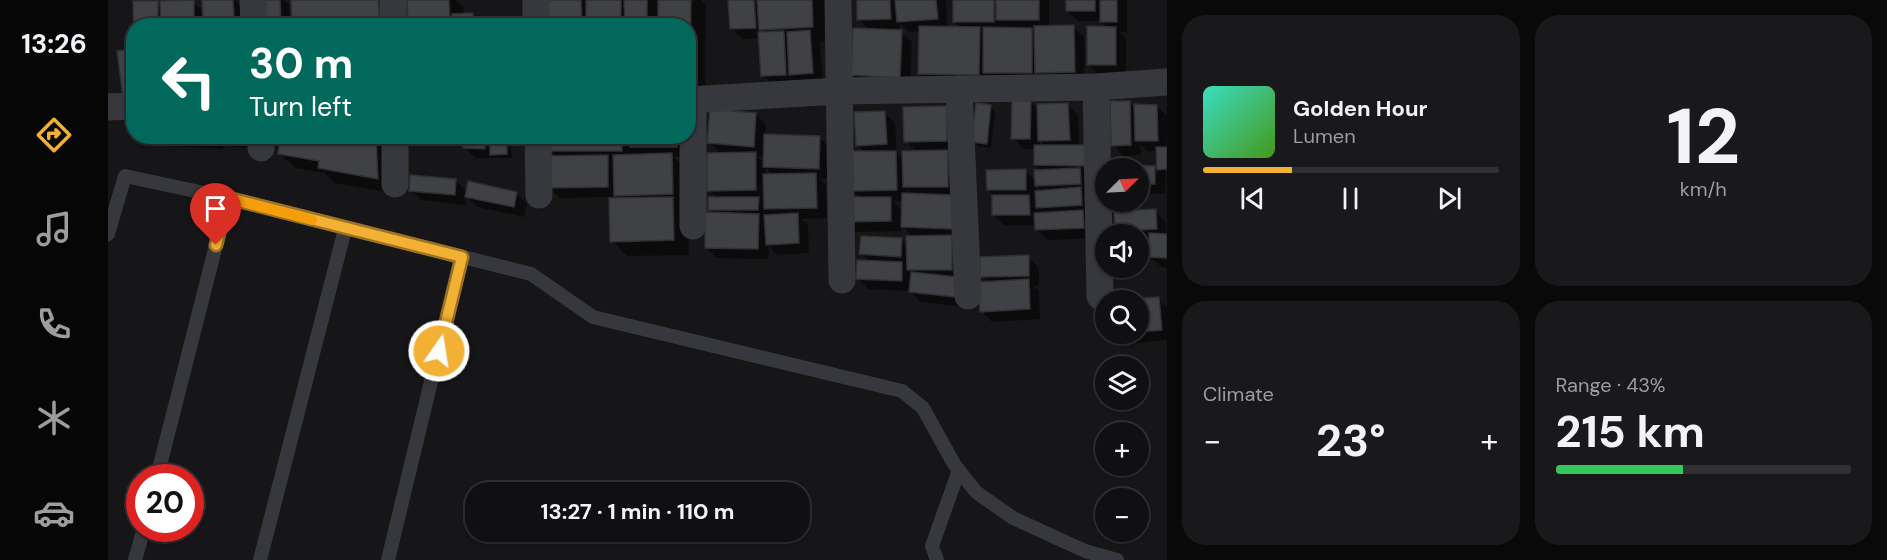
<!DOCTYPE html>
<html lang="en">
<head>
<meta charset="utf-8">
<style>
  body { margin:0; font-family:"DM Sans",sans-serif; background:#19191b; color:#f1f3f6; height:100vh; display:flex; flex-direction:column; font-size:22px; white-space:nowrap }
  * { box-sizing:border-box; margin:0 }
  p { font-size:20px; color:#9c9d9f }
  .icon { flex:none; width:33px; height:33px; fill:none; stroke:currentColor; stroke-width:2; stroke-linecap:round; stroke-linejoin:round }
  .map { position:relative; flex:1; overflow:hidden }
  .side { display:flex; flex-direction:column; gap:15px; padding:15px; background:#09090a; width:720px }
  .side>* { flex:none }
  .guide { position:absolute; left:18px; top:18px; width:570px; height:126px; border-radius:24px; box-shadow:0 2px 4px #0004,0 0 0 2px #303032; background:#00695c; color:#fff; overflow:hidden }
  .needle { width:39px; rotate:66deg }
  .buttons { position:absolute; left:987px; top:158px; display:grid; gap:12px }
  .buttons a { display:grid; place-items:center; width:54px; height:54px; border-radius:50%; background:#101012; box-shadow:0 2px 4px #0004,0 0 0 2px #303032; font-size:30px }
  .speed { position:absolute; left:18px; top:464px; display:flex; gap:12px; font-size:30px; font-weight:700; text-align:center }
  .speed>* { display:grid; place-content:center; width:78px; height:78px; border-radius:50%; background:#101012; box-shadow:0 2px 4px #0004,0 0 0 2px #303032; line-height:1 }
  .speed .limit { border:9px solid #d22; background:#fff; color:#111 }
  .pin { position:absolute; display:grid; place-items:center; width:51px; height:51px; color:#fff; margin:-62px -26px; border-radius:50% 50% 50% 0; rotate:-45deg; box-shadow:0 0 6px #0007 }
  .pin .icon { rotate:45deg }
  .me { position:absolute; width:66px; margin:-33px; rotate:13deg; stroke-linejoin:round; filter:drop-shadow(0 0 4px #0008) }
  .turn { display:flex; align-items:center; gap:21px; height:126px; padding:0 24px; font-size:27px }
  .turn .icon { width:78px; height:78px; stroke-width:2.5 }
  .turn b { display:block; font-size:42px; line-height:51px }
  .big { font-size:45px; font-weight:700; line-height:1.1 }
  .side .widget { flex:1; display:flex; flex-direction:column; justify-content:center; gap:9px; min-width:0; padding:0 21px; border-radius:24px; background:#19191b }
  .side .dial { align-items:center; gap:0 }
  .dial b { font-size:78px; line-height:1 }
  .song { display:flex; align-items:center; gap:18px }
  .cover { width:72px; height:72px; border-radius:9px; background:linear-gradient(135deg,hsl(170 70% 55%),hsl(100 70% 35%)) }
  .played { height:6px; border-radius:3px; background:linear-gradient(90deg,#f2b134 30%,#303032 30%) }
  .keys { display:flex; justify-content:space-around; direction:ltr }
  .heat { display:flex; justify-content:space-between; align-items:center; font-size:33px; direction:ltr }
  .charge { height:9px; border-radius:4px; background:linear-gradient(90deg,#34c759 43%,#303032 0) }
  .side .tiles { flex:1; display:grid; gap:15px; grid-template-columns:repeat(2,1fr) }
  .trip { position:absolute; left:357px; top:482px; width:345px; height:60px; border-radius:24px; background:#101012; box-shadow:0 2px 4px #0004,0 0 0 2px #303032; font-weight:700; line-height:60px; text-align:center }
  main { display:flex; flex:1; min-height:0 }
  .tabs { display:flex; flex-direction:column; width:108px; justify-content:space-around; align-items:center; background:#060607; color:#9c9d9f }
  .tabs .icon { width:42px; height:42px }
  .tabs .active { color:#f2b134 }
  .tabs b { font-size:27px; color:#f1f3f6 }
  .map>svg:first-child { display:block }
</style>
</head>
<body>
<main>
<nav class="tabs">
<b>13:26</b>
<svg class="icon active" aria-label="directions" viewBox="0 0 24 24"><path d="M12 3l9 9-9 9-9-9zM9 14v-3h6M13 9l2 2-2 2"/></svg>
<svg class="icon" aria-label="music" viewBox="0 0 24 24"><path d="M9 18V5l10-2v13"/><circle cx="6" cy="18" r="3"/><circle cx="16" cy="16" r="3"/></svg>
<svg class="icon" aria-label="phone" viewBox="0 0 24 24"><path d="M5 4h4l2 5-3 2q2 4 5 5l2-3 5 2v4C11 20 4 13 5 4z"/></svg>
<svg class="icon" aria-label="climate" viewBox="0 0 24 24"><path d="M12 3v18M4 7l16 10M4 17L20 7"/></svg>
<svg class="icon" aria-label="car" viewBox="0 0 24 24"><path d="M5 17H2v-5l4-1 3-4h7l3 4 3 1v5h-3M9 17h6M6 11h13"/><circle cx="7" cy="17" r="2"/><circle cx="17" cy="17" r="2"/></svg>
</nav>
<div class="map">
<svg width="1059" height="560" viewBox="0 0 1059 560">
  <rect width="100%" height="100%" fill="#161618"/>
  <path fill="#0007" fill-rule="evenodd" d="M 95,0 L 127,0 L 134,7 L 135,26 L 102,26 L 96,19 L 96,26 L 26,26 L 49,3 L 54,8 L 85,2 L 96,13 Z
    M 156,0 L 176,0 L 181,5 L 182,26 L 158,26 Z
    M 300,0 L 348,0 L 355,7 L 356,15 L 365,14 L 375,26 L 301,26 Z
    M 436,0 L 593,0 L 598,5 L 597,92 L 580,92 L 580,26 L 437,26 Z
    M 622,0 L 718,0 L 720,42 L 712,42 L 715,83 L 693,85 L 688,80 L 688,85 L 665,86 L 654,75 L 652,38 L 634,39 L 624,29 Z
    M 750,0 L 838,0 L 839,28 L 853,28 L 846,21 L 846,0 L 941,0 L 941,27 L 965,27 L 976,37 L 977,82 L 827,89 L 812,74 L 812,31 L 801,32 L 792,23 L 792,31 L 804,42 L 802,87 L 755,85 L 745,75 L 761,30 L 750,19 Z
    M 959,0 L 1019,0 L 1019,32 L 1012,32 L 1018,39 L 1018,75 L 991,75 L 980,64 L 1000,28 L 993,21 L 970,21 L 959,11 Z
    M 923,102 L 930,110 L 960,105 L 970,115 L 971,147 L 976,147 L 986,238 L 940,240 L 929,230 L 929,225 L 896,225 L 885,215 L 887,197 L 881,190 L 917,171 L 928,181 L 934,171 L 927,165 L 927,149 L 915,149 L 905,138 ZM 932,141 L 939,147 L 932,147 ZM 928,185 L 934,192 L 928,192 Z
    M 1021,102 L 1028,109 L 1049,106 L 1059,116 L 1057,194 L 1030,194 L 1030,168 L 1009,168 L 1047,167 L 1050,171 L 1049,151 L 1039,151 L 1032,144 L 1033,155 L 1015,156 L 1005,145 Z
    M 882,106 L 887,111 L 883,148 L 870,146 L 865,141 Z
    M 838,108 L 849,151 L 838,151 L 849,162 L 857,307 L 813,302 L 802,291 L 760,289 L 750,278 L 761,262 L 753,253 L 794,240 L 800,246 L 805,237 L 793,225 L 793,231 L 747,232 L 737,221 L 753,199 L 745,191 L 757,153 L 750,146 L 776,112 L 787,123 L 789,154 L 796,161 L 809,152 L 798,141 ZM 798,189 L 805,195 L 799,195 ZM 785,201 L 795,201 L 795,211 Z
    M 648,114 L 658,125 L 657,135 L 711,137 L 722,148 L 721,179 L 712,179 L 718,185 L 719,218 L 693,219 L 700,225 L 701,253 L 670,255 L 661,246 L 660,259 L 609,258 L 598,247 L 606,214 L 601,209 L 610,199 L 601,190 L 613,154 L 601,142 ZM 649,156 L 657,157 L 656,163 ZM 658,168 L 665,175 L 658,175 Z
    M 34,136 L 142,136 L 141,148 L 120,146 L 116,142 L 115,149 L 42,145 Z
    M 174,136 L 282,136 L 284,193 L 226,183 L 217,173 L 187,168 L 171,153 Z
    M 357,136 L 419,136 L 419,145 L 403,145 L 404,158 L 367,158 L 357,148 Z
    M 443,136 L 579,136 L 579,157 L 565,157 L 574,165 L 575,204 L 570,204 L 580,214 L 581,255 L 519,256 L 504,241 L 503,197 L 452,198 L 442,188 L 450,157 L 443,151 Z
    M 348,181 L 359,192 L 408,193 L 419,204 L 416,217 L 369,207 L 358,196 L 357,205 L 313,200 L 302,190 Z
    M 1047,211 L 1058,222 L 1059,268 L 1053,267 L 1042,257 L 1043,240 L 1030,240 L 1030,234 L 1012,234 L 1008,230 Z
    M 920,257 L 931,268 L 931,286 L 925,286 L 931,291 L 932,319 L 884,322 L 874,311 L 881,283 L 874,276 Z
    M 1050,298 L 1059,307 L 1059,340 L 1019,344 L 1008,333 L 1030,333 L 1030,300 L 1028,300 Z"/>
  <path fill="#404145" stroke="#303034" stroke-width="1.5" d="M 86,0 L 86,26 L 53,26 L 52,1 Z
    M 94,0 L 125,0 L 126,19 L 95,21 Z
    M 155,0 L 172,0 L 173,26 L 156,26 Z
    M 183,0 L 270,0 L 272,26 L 184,26 Z
    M 299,0 L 341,0 L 342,26 L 300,26 Z
    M 435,0 L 473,0 L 474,26 L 435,26 Z
    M 478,0 L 513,0 L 513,26 L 478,26 Z
    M 516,0 L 539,0 L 539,26 L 517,26 Z
    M 550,0 L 583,0 L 582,77 L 580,26 L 550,26 Z
    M 620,0 L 646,0 L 648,28 L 622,29 Z
    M 649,0 L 704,0 L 705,27 L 651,30 Z
    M 749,0 L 782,0 L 783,19 L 749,20 Z
    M 787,0 L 828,0 L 830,19 L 789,22 Z
    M 845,0 L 886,0 L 886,22 L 845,22 Z
    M 888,0 L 931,0 L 931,20 L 888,20 Z
    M 958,0 L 987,0 L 987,11 L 958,11 Z
    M 992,0 L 1009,0 L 1009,22 L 992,22 Z
    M 25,1 L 50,1 L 50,26 L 26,26 L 26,45 Z
    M 365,13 L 366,26 L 344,26 L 344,14 Z
    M 966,25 L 967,72 L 927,73 L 926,26 Z
    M 811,26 L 872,27 L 871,75 L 810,74 Z
    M 979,26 L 1008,27 L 1008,65 L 979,65 Z
    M 875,27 L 924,28 L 924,73 L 875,73 Z
    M 745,28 L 794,30 L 792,78 L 743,75 Z
    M 702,30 L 705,73 L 681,75 L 679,32 Z
    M 676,31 L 678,75 L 653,76 L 650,32 Z
    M 26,49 L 26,97 L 15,98 L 9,51 Z
    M 904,100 L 923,101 L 922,139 L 903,139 Z
    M 1002,101 L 1022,101 L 1023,145 L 1003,146 Z
    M 868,103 L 883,105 L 879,144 L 863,142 Z
    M 960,103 L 962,140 L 930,141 L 929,104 Z
    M 1026,104 L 1049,105 L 1050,141 L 1027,141 Z
    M 839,106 L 839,141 L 796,142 L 795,107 Z
    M 602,109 L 648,113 L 646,147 L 599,143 Z
    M 777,111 L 779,144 L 748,146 L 746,112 Z
    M 656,134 L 712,136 L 711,169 L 655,167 Z
    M 61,136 L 105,136 L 105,139 Z
    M 114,136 L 137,136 L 136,144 L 113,141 Z
    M 172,136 L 268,136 L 270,179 L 210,168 L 211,161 L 170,154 Z
    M 355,136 L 377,136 L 377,149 L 355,148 Z
    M 442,136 L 514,136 L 514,151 L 442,151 Z
    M 521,136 L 569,136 L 569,147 L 522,147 Z
    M 382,137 L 399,137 L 399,154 L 382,155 Z
    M 926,145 L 977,145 L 977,166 L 926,165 Z
    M 1048,147 L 1059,147 L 1059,169 L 1049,170 Z
    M 840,150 L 840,187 L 795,187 L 794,151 Z
    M 743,151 L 788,151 L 789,190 L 744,191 Z
    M 648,152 L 648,190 L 599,191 L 599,153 Z
    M 564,153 L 565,194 L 506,196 L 505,155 Z
    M 500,155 L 500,187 L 440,188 L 439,156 Z
    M 1008,165 L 1047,166 L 1047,184 L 1030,184 L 1030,168 L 1008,168 Z
    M 972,168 L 973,184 L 927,186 L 926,170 Z
    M 918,169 L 918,190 L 879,190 L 878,170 Z
    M 708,173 L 709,208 L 656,209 L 655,174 Z
    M 302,175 L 348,179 L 347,195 L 301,191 Z
    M 360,181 L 409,192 L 406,207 L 357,197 Z
    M 973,187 L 974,205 L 928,208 L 927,191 Z
    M 794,193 L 846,195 L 846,229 L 793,227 Z
    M 884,195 L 921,195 L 922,215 L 884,215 Z
    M 565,197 L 566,240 L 502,242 L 501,198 Z
    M 600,197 L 651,197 L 650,210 L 600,210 Z
    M 735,197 L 783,197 L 783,221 L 735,222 Z
    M 1048,209 L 1049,229 L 1007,231 L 1006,211 Z
    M 975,210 L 976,228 L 927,230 L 926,213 Z
    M 597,212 L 651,214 L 650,249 L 597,248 Z
    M 690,213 L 691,243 L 658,245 L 656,215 Z
    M 1041,233 L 1059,234 L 1059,258 L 1041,257 Z
    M 844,235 L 844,270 L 799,270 L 798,236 Z
    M 753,236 L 794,238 L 793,257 L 751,254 Z
    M 921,255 L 921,276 L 872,277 L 872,257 Z
    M 749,260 L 794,262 L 794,281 L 748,279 Z
    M 803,272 L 849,277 L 847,297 L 801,292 Z
    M 921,279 L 922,309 L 872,312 L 870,282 Z
    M 1051,297 L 1054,330 L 1030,332 L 1030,300 L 1011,300 Z"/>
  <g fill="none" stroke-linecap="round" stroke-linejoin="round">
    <path stroke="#37383d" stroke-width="14" d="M 0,234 L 17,176 L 120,198 L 423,274 L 485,317 L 794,391 L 815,408 L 846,464 L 868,492 L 905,518 L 977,551 L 1009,560
      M 49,477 L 120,198
      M 27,560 L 36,528
      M 152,560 L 237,229
      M 280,560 L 353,257
      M 829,560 L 824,546 L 851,470"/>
    <path stroke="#37383d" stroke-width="27" d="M 145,0 L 146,26
      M 285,0 L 285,26
      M 428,0 L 428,26
      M 730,0 L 734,280
      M 988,87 L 992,296
      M 851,89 L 860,296
      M 580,100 L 731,91 L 988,87 L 1059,82
      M 585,100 L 585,226
      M 0,107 L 26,106
      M 153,136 L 153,148
      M 287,136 L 287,184
      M 430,136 L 431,195"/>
  </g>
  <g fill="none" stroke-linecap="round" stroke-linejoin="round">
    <g stroke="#9d7322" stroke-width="15">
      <path id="route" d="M 108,245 L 120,198 L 354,257 L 331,351"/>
    </g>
    <use href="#route" stroke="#f2b134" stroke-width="10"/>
    <path stroke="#f59e0b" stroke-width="10" d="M 130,201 L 204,220"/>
  </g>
</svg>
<div class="buttons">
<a><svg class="needle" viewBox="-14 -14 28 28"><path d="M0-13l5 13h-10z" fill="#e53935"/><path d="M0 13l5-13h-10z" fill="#9c9d9f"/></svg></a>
<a><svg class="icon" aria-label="sound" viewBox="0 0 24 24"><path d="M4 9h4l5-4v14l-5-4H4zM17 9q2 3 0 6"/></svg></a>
<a><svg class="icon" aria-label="search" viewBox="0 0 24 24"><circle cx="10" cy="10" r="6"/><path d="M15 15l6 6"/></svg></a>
<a><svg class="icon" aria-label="layers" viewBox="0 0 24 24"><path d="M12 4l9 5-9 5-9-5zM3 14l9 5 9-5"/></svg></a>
<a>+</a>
<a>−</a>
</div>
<div class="speed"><div class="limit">20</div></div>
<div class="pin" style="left:108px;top:245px;background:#d93025"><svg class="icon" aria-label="arrive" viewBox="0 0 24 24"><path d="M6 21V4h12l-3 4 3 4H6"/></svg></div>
<svg class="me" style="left:331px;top:351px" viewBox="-20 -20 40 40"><circle r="17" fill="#f2b134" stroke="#fff" stroke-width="3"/><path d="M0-11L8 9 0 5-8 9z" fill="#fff"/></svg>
<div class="trip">13:27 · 1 min · 110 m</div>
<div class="guide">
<div class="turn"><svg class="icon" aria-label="left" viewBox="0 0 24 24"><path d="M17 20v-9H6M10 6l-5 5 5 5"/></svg><div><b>30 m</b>Turn left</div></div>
</div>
</div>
<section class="side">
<div class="tiles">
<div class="widget">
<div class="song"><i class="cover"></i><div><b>Golden Hour</b><p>Lumen</p></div></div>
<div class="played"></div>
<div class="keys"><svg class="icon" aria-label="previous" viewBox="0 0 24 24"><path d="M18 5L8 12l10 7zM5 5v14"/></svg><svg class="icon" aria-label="pause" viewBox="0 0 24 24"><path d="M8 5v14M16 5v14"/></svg><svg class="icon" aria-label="next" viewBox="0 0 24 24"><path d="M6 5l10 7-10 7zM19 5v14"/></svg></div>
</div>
<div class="widget dial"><b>12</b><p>km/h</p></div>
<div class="widget"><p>Climate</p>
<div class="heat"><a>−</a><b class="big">23°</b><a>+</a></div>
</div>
<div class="widget"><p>Range · 43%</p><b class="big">215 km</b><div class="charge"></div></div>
</div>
</section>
</main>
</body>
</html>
